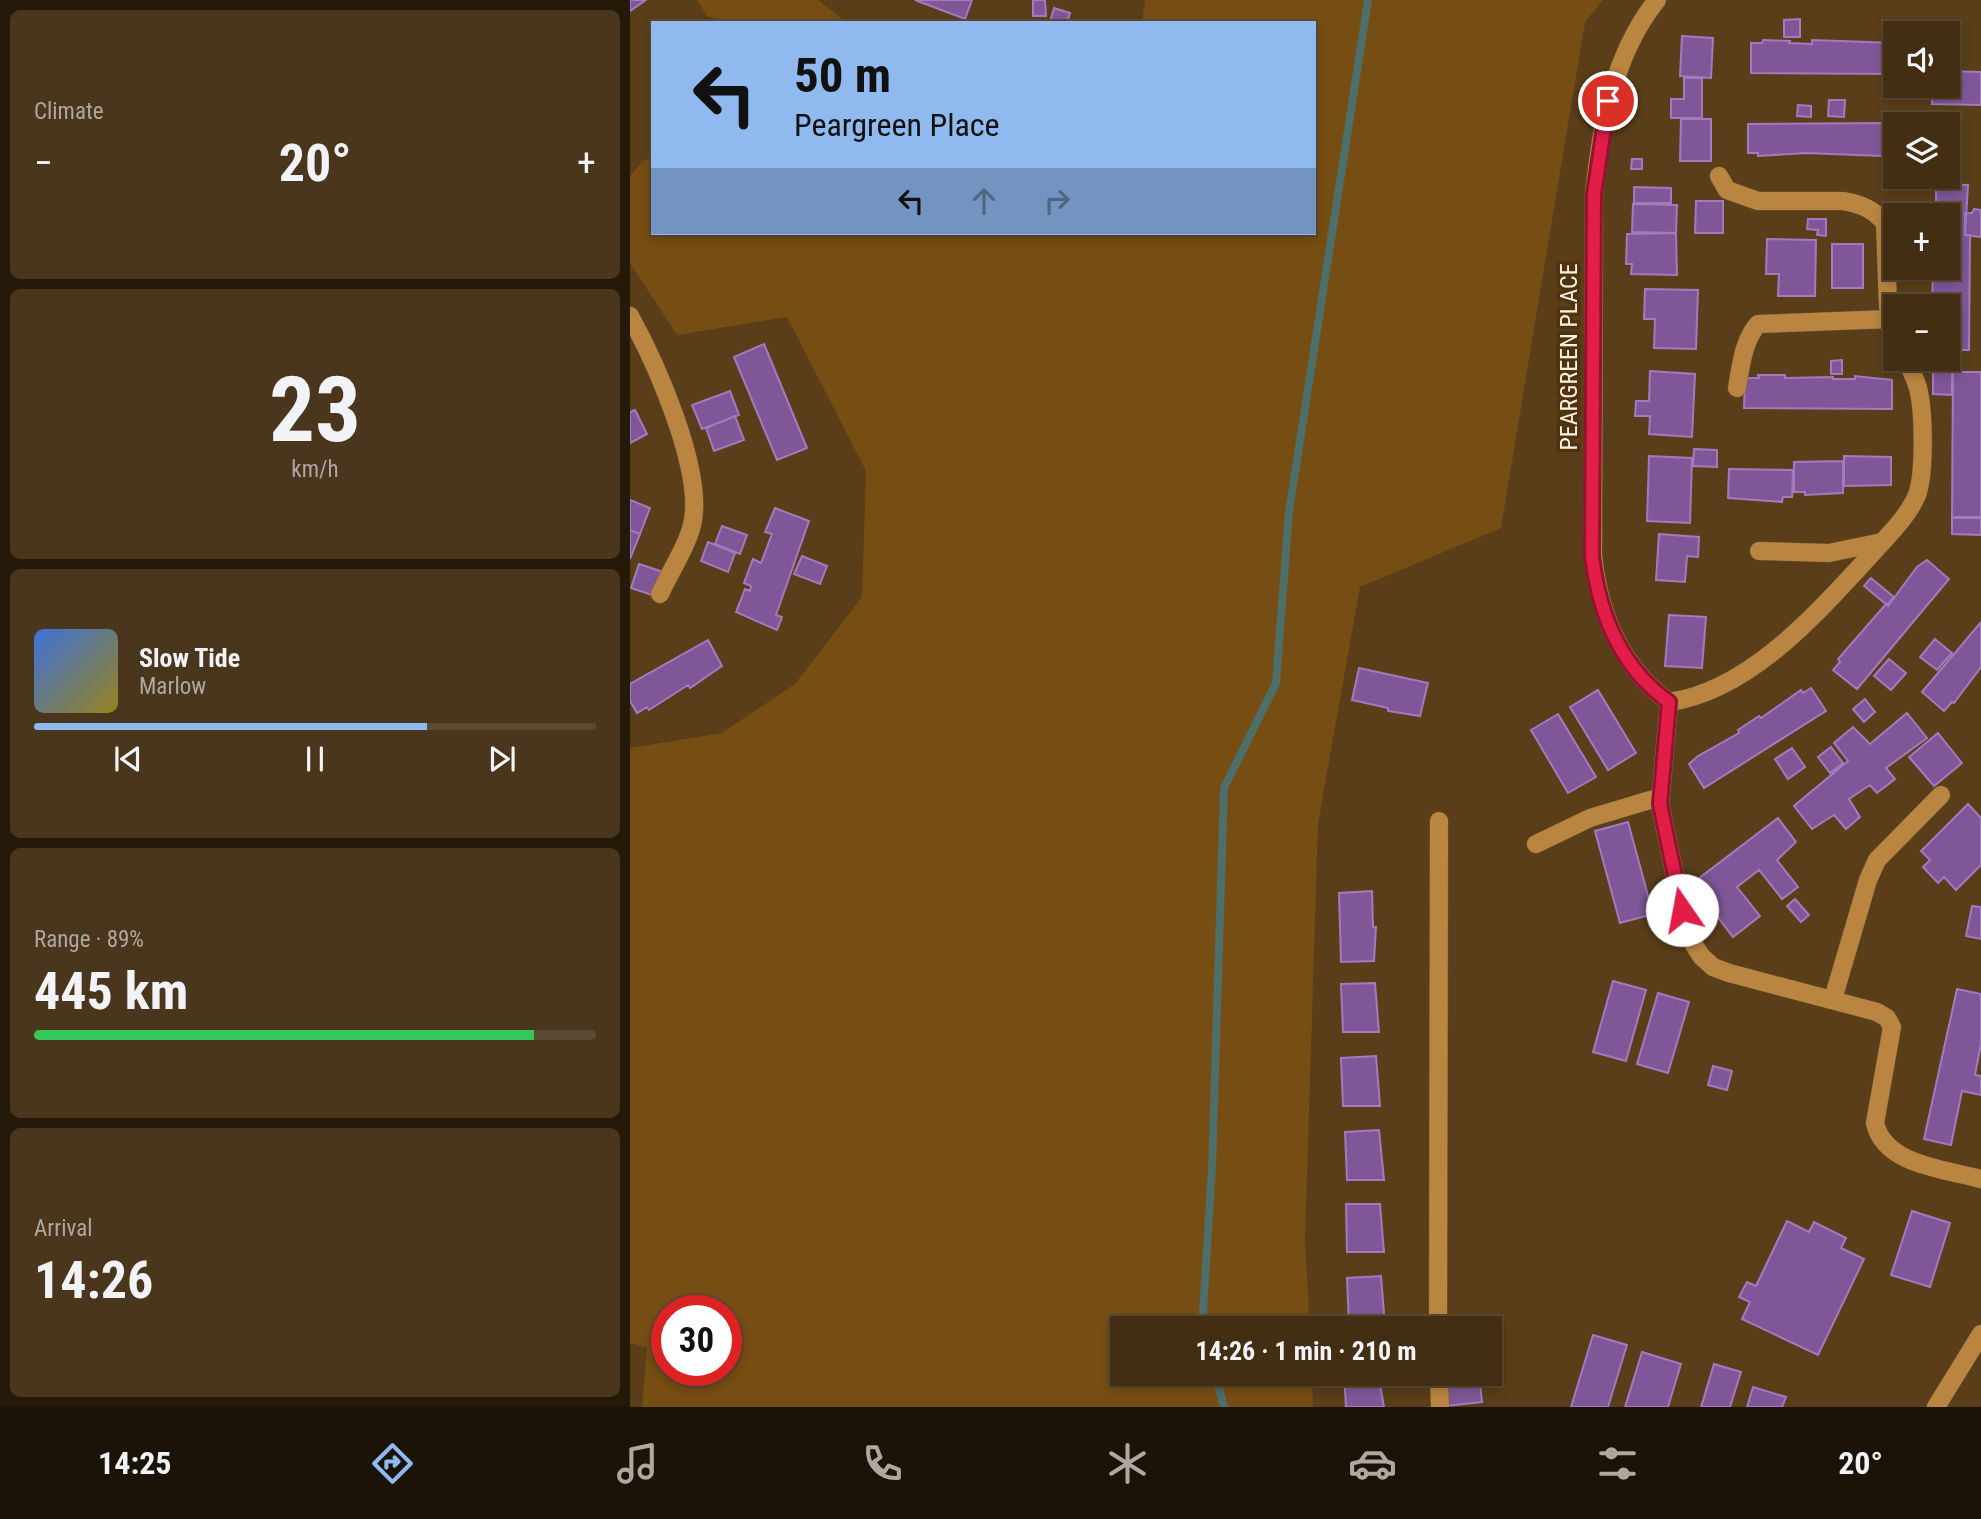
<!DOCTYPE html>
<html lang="en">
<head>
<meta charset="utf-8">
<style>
  body { margin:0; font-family:"Roboto Condensed",sans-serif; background:#4a361c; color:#f1f3f6; height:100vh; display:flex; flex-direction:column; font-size:26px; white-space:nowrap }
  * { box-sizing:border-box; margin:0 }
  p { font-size:23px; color:#afa8a0 }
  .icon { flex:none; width:38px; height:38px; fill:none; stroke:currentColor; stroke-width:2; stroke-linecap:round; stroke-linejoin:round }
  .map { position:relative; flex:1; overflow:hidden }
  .side { display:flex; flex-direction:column; gap:10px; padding:10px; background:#25190a; width:630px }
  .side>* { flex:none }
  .hud { position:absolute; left:21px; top:21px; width:665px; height:214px; border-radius:0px; box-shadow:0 4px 10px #0003,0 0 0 2px #5b4a33; background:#90b9f0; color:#111; overflow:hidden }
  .fabs { position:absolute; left:1253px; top:21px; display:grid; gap:14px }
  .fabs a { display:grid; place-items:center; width:77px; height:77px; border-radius:0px; background:#432e13; box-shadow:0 4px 10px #0003,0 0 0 2px #5b4a33; font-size:35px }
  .speed { position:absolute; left:21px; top:1295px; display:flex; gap:14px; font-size:35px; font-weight:700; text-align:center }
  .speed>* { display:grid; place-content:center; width:91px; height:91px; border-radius:50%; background:#432e13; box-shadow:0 4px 10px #0003,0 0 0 2px #5b4a33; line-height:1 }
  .speed .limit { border:10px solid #d22; background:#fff; color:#111 }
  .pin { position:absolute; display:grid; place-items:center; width:60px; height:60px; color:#fff; margin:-30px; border:4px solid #fff; border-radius:50%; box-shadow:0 2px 7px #0007 }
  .me { position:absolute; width:77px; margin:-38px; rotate:348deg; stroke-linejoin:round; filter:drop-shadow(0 0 5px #0008) }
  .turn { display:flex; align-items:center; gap:24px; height:147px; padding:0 28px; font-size:32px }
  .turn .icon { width:91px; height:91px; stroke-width:2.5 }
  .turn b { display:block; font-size:49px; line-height:60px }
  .lanes { display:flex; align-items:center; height:66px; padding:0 28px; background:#0003; justify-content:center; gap:35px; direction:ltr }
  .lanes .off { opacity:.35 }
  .big { font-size:52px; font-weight:700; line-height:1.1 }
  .side .tile { flex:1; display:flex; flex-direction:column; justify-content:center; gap:10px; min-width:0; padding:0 24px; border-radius:10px; background:#4a361c }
  .side .dial { align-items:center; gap:0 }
  .dial b { font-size:91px; line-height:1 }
  .song { display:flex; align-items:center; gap:21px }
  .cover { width:84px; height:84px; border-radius:10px; background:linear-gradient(135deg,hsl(220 70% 55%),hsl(50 70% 35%)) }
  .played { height:7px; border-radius:4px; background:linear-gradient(90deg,#90b9f0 70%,#5b4a33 70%) }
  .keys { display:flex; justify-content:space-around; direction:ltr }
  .heat { display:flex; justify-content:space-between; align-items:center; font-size:38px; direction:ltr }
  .charge { height:10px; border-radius:5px; background:linear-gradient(90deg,#34c759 89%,#5b4a33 0) }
  .trip { position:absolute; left:480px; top:1316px; width:392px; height:70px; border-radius:0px; background:#432e13; box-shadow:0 4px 10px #0003,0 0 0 2px #5b4a33; font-weight:700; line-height:70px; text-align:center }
  .dock { display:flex; height:112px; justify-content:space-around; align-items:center; background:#1b1208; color:#afa8a0 }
  .dock .icon { width:49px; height:49px }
  .dock .selected { color:#90b9f0 }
  .dock b { font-size:32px; color:#f1f3f6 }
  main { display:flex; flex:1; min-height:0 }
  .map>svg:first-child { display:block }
</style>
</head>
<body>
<main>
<section class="side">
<div class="tile"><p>Climate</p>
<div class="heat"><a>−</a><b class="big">20°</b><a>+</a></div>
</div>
<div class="tile dial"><b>23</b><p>km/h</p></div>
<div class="tile">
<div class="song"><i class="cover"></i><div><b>Slow Tide</b><p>Marlow</p></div></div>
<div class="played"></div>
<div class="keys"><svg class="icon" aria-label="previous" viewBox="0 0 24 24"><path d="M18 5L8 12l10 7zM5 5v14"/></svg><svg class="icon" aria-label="pause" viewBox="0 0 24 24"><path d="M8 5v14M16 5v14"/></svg><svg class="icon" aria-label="next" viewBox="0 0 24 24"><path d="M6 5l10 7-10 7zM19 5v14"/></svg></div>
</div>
<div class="tile"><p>Range · 89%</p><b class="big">445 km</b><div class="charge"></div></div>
<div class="tile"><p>Arrival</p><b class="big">14:26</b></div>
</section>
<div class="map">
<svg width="1351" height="1407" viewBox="0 0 1351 1407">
  <rect width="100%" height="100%" fill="#593e19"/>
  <path fill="#764d12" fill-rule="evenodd" d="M 67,0 L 188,0 L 218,23 L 87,23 L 87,19 L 77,16 Z
    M 515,0 L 973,0 L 955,22 L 871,528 L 730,587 L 688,823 L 675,1241 L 680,1328 L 492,1328 L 492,1374 L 682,1374 L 683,1407 L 12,1407 L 17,1347 L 0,1343 L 0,748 L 92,733 L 165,684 L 232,597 L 236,471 L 157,317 L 47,335 L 0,263 L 0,176 L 13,161 L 23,156 L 23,233 L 684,233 L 684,23 L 512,23 ZM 37,1311 L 96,1311 L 96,1370 L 37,1370 Z"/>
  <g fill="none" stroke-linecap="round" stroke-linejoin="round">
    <path stroke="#4d6e69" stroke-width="8" d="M 572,1328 L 582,1168 L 594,788 L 646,683 L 659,512 L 738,0
      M 585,1374 L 594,1407"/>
  </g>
  <path fill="#7f5798" stroke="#a37abd" stroke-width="2" d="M 0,0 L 16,0 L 0,11 Z
    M 285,0 L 342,0 L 335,19 Z
    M 403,0 L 415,0 L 416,16 L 403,16 Z
    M 424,8 L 440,13 L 437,23 L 420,22 Z
    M 1170,19 L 1170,37 L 1154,37 L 1154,20 Z
    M 1052,36 L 1083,38 L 1081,78 L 1050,76 Z
    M 1133,40 L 1160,41 L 1159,43 L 1182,44 L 1182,40 L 1265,43 L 1265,74 L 1121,73 L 1121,43 L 1132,43 Z
    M 1318,71 L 1351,72 L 1351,105 L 1302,104 L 1302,86 L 1318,86 Z
    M 1054,78 L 1072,78 L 1072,118 L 1041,118 L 1041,99 L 1054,99 Z
    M 1199,100 L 1215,100 L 1214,117 L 1198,116 Z
    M 1168,105 L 1181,106 L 1181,117 L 1167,116 Z
    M 1051,119 L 1081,119 L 1081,161 L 1050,161 Z
    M 1290,122 L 1328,123 L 1331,155 L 1318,155 L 1318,124 Z
    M 1263,123 L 1263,153 L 1252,156 L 1176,153 L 1128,156 L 1128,153 L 1118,153 L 1118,124 Z
    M 1002,159 L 1012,159 L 1012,169 L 1001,169 Z
    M 1306,184 L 1338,185 L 1335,235 L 1340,235 L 1339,350 L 1318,350 L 1318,306 L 1302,306 L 1303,268 L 1318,268 L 1318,215 L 1282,215 L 1282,210 L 1306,210 Z
    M 1004,187 L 1041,188 L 1041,203 L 1004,203 Z
    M 1066,201 L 1093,201 L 1093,233 L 1065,233 Z
    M 1003,204 L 1047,205 L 1046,233 L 1002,232 Z
    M 1344,209 L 1351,210 L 1351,237 L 1335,235 L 1335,213 L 1342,213 Z
    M 1178,219 L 1196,219 L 1196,236 L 1187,235 L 1188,230 L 1177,229 Z
    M 1046,233 L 1047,275 L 1001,274 L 1002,264 L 996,264 L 997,234 Z
    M 1137,239 L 1186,240 L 1185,296 L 1148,296 L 1149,274 L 1136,274 Z
    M 1202,244 L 1233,244 L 1233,288 L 1202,288 Z
    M 1015,289 L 1068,290 L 1066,349 L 1024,348 L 1025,319 L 1014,319 Z
    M 134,344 L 177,448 L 147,460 L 104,357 Z
    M 1212,360 L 1212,374 L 1201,374 L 1201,361 Z
    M 1303,362 L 1322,362 L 1322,395 L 1303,394 Z
    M 1020,371 L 1065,374 L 1062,437 L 1019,434 L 1020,416 L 1005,416 L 1006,401 L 1019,401 Z
    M 1323,372 L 1351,372 L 1351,517 L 1322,517 Z
    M 1128,375 L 1155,375 L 1155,378 L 1203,377 L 1203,379 L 1225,379 L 1225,376 L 1262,380 L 1262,409 L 1114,408 L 1115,378 L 1129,378 Z
    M 100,391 L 109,415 L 72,429 L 62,405 Z
    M 5,410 L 17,434 L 0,443 L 0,412 Z
    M 105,416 L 114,440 L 84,451 L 76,428 Z
    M 1064,449 L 1087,450 L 1087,467 L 1063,466 Z
    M 1019,456 L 1062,458 L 1060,523 L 1017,521 Z
    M 1214,456 L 1261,457 L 1261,485 L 1214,486 Z
    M 1213,461 L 1213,493 L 1175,495 L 1175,492 L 1164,492 L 1164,462 Z
    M 1099,469 L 1163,470 L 1162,497 L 1153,497 L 1152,502 L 1098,498 Z
    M 0,500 L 20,508 L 10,534 L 0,530 Z
    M 145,508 L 179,521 L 146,615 L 152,617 L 147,630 L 106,612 L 115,589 L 120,591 L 121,586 L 114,583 L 123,559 L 131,563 L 142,534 L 135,532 Z
    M 1322,518 L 1351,518 L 1351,535 L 1322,534 Z
    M 92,526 L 117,535 L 110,554 L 85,544 Z
    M 0,530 L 10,534 L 0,559 Z
    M 1029,534 L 1069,537 L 1068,557 L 1057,556 L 1055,582 L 1026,580 Z
    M 78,542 L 105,553 L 98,572 L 71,561 Z
    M 172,556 L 197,566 L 190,584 L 164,574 Z
    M 1297,560 L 1319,579 L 1227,689 L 1203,670 L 1210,662 L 1208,659 L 1256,604 L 1258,606 L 1287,567 Z
    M 9,564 L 33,572 L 25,596 L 1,588 Z
    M 1241,578 L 1264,597 L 1257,605 L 1234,586 Z
    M 1039,615 L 1076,617 L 1072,668 L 1035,666 Z
    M 1351,622 L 1351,667 L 1324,703 L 1322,702 L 1314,711 L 1292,692 Z
    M 1305,639 L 1322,653 L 1307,670 L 1290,657 Z
    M 78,640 L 92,666 L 60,688 L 58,685 L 19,710 L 17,707 L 7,713 L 0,701 L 0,684 Z
    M 1259,659 L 1276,673 L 1261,690 L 1244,676 Z
    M 729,668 L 798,683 L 790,716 L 758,711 L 758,708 L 722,700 Z
    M 1181,688 L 1196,711 L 1074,788 L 1059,764 L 1068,756 L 1109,733 L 1108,730 L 1129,716 L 1131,718 L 1171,690 L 1173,693 Z
    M 968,690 L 1006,753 L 978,770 L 940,707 Z
    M 1235,699 L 1245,712 L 1234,722 L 1223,709 Z
    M 1277,713 L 1297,738 L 1256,768 L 1265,779 L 1247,793 L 1240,785 L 1219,799 L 1230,817 L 1216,829 L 1204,815 L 1182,829 L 1164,806 L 1218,761 L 1204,743 L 1223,727 L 1240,744 Z
    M 928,714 L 966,777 L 938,793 L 901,730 Z
    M 1308,733 L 1332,763 L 1304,786 L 1279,757 Z
    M 1201,747 L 1213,763 L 1200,773 L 1188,757 Z
    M 1162,748 L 1175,767 L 1158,779 L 1145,759 Z
    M 1338,804 L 1351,818 L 1351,865 L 1326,890 L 1314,877 L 1308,883 L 1293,867 L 1300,860 L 1291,851 Z
    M 1148,818 L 1166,842 L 1147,860 L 1168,887 L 1152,899 L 1129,870 L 1107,887 L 1130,916 L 1103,937 L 1080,907 L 1086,902 L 1068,879 Z
    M 998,822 L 1023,914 L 990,923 L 965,831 Z
    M 742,891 L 743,927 L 746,927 L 744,961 L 711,962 L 709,893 Z
    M 1165,899 L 1179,915 L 1171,922 L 1157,906 Z
    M 1342,906 L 1351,907 L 1351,939 L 1336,936 Z
    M 983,981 L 1016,990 L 996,1061 L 963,1052 Z
    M 745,983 L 749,1032 L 713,1032 L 711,984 Z
    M 1327,989 L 1351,994 L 1351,1044 L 1345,1075 L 1351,1076 L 1351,1095 L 1332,1091 L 1321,1145 L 1294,1139 Z
    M 1028,993 L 1059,1002 L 1038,1073 L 1007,1064 Z
    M 746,1056 L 750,1106 L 713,1106 L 711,1058 Z
    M 1083,1066 L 1102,1071 L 1097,1090 L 1078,1085 Z
    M 749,1130 L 754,1180 L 717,1180 L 715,1132 Z
    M 716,1204 L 750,1204 L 754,1252 L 717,1252 Z
    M 1282,1211 L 1320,1223 L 1300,1287 L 1261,1275 Z
    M 1157,1221 L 1179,1232 L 1184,1222 L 1216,1238 L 1211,1248 L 1234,1259 L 1188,1355 L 1112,1319 L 1120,1302 L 1109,1297 L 1117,1282 L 1126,1286 Z
    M 751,1276 L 755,1326 L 719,1326 L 717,1278 Z
    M 963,1335 L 997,1345 L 978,1407 L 941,1407 Z
    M 1012,1352 L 1051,1364 L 1038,1407 L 995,1407 Z
    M 1084,1364 L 1111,1372 L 1100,1407 L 1071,1407 Z
    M 714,1374 L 748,1374 L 754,1407 L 716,1407 Z
    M 814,1374 L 849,1374 L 852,1402 L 815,1406 Z
    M 1123,1387 L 1156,1397 L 1152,1407 L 1117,1407 Z"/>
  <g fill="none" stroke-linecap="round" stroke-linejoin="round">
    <g stroke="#6f593b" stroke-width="19">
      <path id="minor" d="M 1027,0 C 983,55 971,127 964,194 L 963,556 C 969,613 991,667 1039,702
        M 1089,176 L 1097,190 L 1128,201 L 1213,201 C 1231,204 1243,209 1255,223 L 1258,307 L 1265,333
        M 0,316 C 26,363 72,467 63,520 C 60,542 39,573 30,594
        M 1107,388 C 1111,366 1113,341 1128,324 L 1261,319
        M 1129,551 L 1199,553 L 1252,542
        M 1039,702 L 1030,804 L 1052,910 L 1061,940 L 1071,956 L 1083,967 L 1099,973 L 1247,1012 L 1257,1018 L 1262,1027 L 1245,1123 C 1254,1165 1315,1169 1351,1179
        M 1039,702 C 1119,691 1186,614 1238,558 C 1254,539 1277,519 1287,495 C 1295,472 1294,412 1288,388 C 1285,378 1280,368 1276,359
        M 906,844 L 960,818 L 1030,797
        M 1203,999 L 1238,880 L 1247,860 L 1311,795
        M 808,1328 L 809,821
        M 809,1374 L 810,1407
        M 1306,1407 L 1351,1334"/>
    </g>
    <use href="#minor" stroke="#b98540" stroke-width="18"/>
  </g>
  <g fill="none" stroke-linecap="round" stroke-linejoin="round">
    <g stroke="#92132f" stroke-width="18">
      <path id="route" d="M 978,101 L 964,194 L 962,556 C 969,614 990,667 1039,702 L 1030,804 L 1052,910"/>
    </g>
    <use href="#route" stroke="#e11d48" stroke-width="12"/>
  </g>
  <g text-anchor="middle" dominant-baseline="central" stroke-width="7" stroke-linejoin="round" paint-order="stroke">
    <g font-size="24" fill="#fbf0e3" stroke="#4e330d">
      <text transform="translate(939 357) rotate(-90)">PEARGREEN PLACE</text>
    </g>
  </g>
</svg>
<div class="fabs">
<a><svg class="icon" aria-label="sound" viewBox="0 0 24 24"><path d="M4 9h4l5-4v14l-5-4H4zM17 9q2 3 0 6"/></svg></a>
<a><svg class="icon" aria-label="layers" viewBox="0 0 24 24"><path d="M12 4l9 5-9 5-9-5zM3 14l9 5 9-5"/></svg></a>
<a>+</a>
<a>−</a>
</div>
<div class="speed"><div class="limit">30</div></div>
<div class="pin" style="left:978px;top:101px;background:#d93025"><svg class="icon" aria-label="arrive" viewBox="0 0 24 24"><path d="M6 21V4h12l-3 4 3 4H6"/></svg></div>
<svg class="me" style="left:1052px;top:910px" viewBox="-20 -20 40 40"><circle r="19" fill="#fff"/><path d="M0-13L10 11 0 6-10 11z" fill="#e11d48"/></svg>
<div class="trip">14:26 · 1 min · 210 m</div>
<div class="hud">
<div class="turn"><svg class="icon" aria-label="left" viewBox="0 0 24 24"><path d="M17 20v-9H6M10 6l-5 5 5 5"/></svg><div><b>50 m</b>Peargreen Place</div></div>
<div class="lanes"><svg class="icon" aria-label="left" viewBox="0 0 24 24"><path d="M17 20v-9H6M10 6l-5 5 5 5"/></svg><svg class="icon off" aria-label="ahead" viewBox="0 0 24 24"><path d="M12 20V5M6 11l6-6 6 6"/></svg><svg class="icon off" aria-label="right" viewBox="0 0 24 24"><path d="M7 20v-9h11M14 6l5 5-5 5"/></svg></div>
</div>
</div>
</main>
<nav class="dock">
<b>14:25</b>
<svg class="icon selected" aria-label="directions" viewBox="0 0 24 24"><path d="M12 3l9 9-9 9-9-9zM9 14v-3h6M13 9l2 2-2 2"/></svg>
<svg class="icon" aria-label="music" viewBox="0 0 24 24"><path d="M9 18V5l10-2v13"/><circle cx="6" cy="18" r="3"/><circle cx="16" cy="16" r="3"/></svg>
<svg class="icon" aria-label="phone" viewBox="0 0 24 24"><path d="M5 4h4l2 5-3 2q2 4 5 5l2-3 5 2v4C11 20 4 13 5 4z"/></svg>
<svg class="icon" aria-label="climate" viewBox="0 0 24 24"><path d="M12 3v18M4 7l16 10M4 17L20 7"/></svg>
<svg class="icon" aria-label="car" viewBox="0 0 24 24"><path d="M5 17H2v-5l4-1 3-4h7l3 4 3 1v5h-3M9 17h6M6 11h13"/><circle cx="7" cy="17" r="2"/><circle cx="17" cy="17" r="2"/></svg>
<svg class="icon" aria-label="filters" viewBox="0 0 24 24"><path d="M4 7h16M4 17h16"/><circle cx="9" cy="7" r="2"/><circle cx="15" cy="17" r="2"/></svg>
<b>20°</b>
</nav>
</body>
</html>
